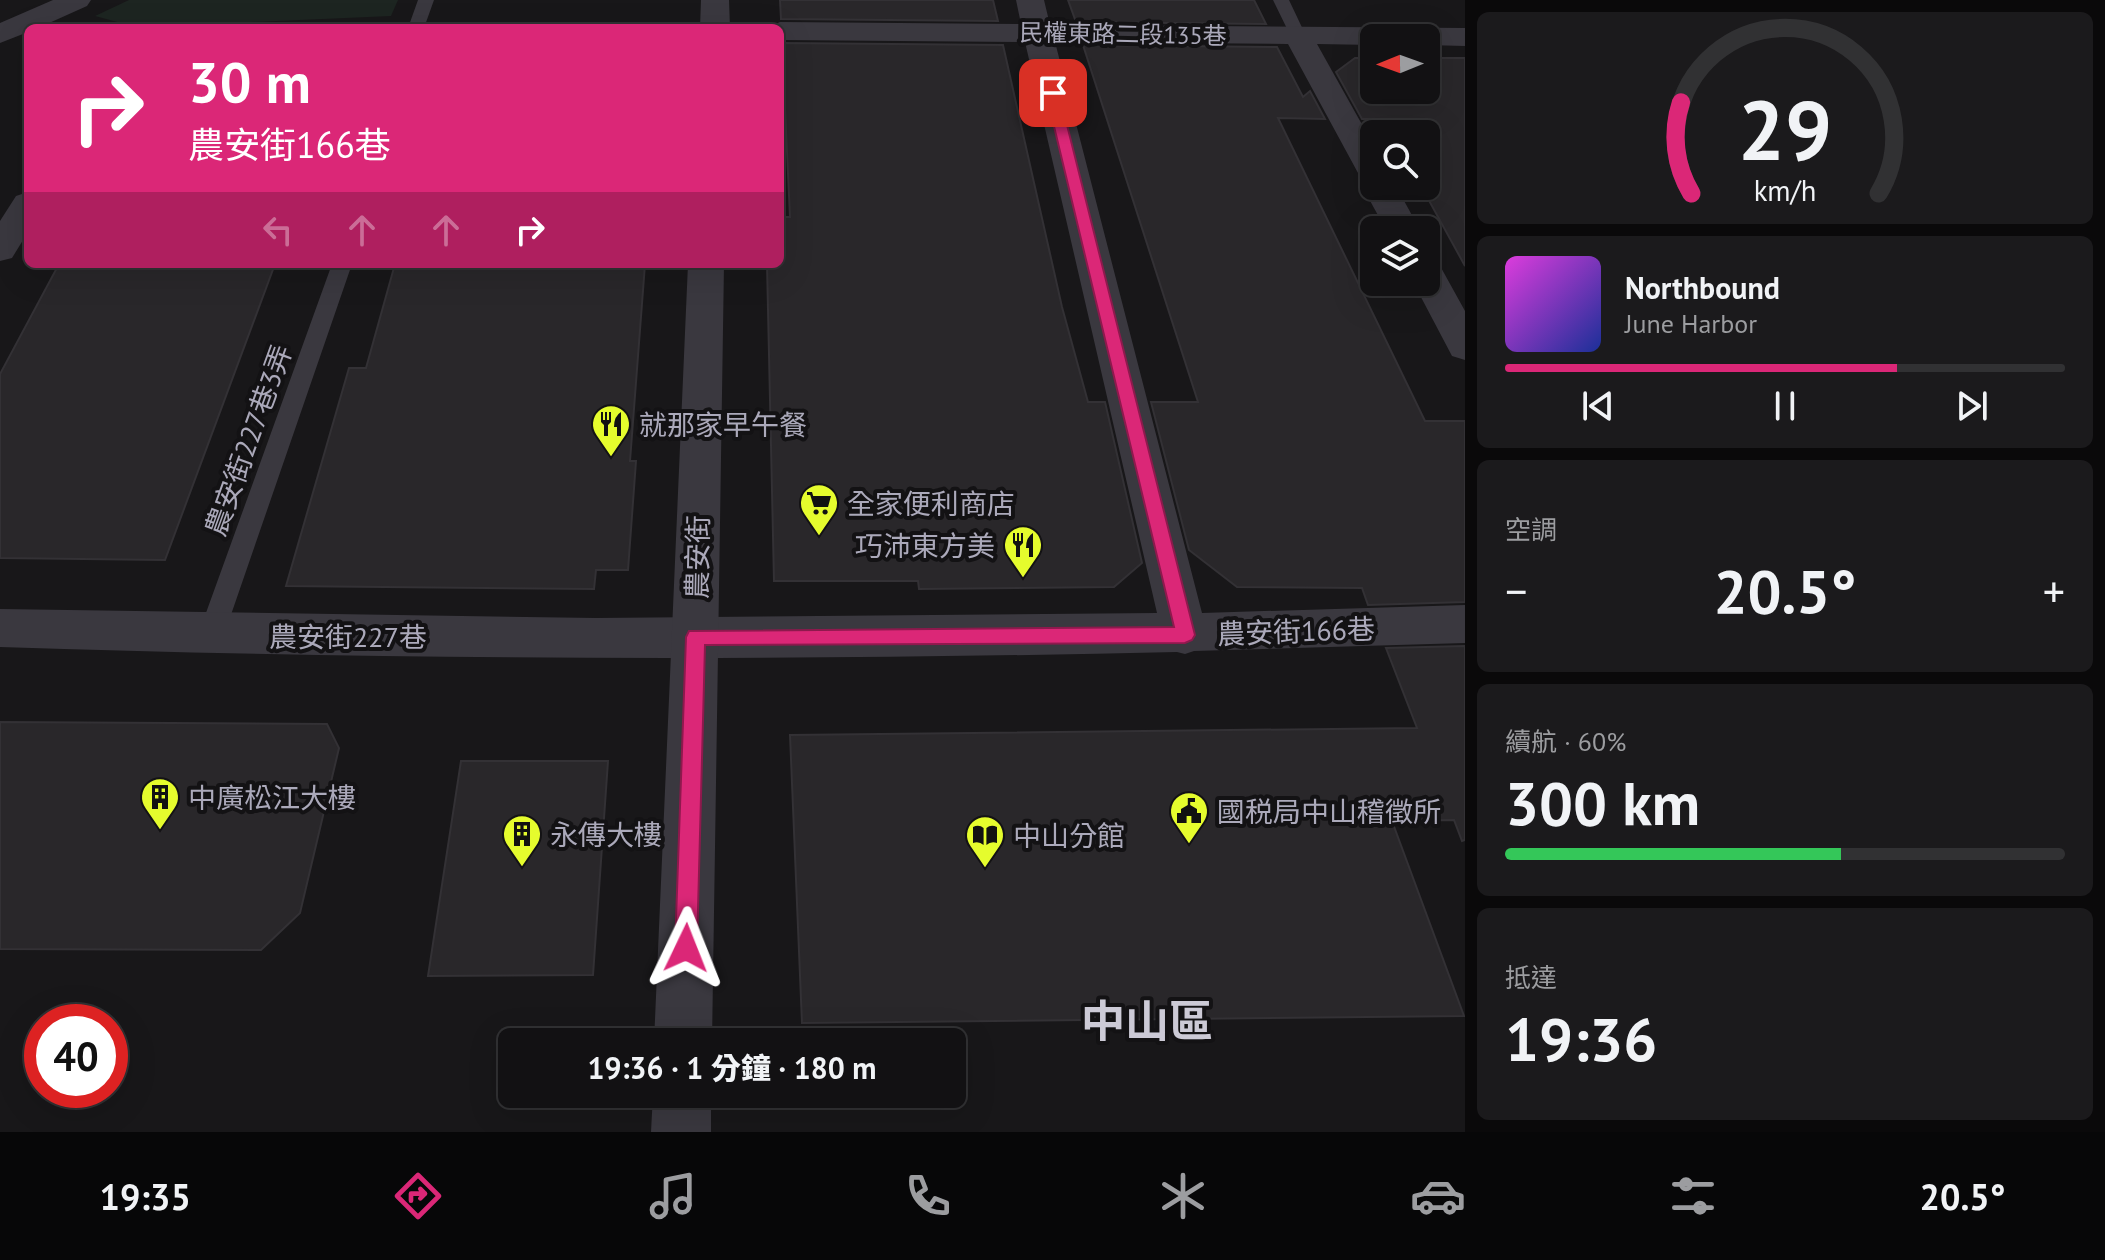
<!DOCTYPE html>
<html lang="zh-TW">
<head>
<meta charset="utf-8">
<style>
  body { margin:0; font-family:"PT Sans","Noto Sans TC",sans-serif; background:#1b1a1c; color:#f1f3f6; height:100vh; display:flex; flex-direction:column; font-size:30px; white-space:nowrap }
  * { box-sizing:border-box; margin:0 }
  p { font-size:26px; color:#9c9da0 }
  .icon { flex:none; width:44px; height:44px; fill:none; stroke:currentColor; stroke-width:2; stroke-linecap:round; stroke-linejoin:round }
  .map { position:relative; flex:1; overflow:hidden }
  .panel { display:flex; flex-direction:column; gap:12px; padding:12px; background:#0a090a; width:640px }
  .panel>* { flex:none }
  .top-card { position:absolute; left:24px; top:24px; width:760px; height:244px; border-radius:12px; box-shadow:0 8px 32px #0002,0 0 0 2px #313133; background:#db2777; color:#fff; overflow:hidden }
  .needle { width:52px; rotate:269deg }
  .fabs { position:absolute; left:1360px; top:24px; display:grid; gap:16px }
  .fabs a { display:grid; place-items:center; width:80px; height:80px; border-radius:12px; background:#121113; box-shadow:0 8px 32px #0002,0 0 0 2px #313133; font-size:40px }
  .speed { position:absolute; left:24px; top:1004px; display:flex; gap:16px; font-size:40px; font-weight:700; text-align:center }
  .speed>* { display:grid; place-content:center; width:104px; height:104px; border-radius:50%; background:#121113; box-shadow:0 8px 32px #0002,0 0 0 2px #313133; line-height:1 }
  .speed .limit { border:12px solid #d22; background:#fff; color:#111 }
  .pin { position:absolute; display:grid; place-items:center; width:68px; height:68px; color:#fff; margin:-34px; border-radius:16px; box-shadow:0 4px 12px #0006 }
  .me { position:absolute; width:88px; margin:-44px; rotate:2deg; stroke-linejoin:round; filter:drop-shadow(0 0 6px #0008) }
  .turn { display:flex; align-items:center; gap:28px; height:168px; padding:0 32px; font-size:36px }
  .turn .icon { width:104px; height:104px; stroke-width:2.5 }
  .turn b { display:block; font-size:56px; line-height:68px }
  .lanes { display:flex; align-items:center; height:76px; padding:0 32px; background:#0003; justify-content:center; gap:40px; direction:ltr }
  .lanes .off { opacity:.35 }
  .big { font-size:60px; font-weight:800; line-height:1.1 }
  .panel .tile { flex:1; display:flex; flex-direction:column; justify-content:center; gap:12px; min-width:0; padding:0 28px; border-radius:12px; background:#1b1a1c }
  .panel .dial { align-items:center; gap:0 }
  .dial svg { height:208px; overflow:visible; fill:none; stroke:#313133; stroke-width:7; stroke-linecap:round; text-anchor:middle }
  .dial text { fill:#f1f3f6; stroke:none }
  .song { display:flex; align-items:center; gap:24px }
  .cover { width:96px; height:96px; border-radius:12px; background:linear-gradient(135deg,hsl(300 70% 55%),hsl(230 70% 35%)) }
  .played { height:8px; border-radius:4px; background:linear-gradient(90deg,#db2777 70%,#313133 70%) }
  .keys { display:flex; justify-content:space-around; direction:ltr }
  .heat { display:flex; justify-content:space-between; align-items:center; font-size:44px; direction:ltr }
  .charge { height:12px; border-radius:6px; background:linear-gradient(90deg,#34c759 60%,#313133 0) }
  .trip { position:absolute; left:498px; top:1028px; width:468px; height:80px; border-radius:12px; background:#121113; box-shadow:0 8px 32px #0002,0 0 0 2px #313133; font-weight:800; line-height:80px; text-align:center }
  .tab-bar { display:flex; height:128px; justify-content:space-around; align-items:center; background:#070708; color:#9c9da0 }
  .tab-bar .icon { width:56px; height:56px }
  .tab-bar .active { color:#db2777 }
  .tab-bar b { font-size:36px; color:#f1f3f6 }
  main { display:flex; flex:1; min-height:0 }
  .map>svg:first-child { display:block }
</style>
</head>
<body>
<main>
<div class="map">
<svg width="1465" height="1132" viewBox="0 0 1465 1132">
  <rect width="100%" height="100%" fill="#181719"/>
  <path fill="#1d2521" d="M 129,0 L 398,0 L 391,16 L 136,27 L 95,16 Z"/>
  <path fill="#29272a" stroke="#333135" stroke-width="2" d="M 780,0 L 993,0 L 998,21 L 781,19 Z
    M 1068,0 L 1254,0 L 1266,24 L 1076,22 Z
    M 782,43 L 1003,45 L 1062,307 L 1088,402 L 1105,402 L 1142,563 L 1114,587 L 919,589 L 918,581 L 774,581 L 767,264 L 780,264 L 780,217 L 790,217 Z
    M 1083,45 L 1277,47 L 1303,97 L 1310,91 L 1325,119 L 1278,118 L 1425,421 L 1465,421 L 1465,602 L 1368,605 L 1362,588 L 1237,587 L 1189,550 L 1151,402 L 1198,402 Z
    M 1355,58 L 1374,58 L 1374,90 L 1426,90 L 1426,58 L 1465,58 L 1465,266 L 1421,186 L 1426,186 L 1426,134 L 1392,134 L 1383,119 L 1362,119 L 1336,72 Z
    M 59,264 L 275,264 L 165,560 L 0,558 L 0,374 Z
    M 395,264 L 645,264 L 630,461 L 636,461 L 628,570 L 596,570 L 594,589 L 286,586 L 349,368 L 366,368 Z
    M 1465,646 L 1465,840 L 1462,841 L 1454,820 L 1392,821 L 1464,1016 L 802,1023 L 790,735 L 1417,728 L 1386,648 Z
    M 0,722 L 327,724 L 339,748 L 300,913 L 261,950 L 0,949 Z
    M 461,761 L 608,761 L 593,975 L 428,976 Z"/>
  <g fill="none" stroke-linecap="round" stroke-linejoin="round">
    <path fill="#3a383f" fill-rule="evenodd" d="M 418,0 L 434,0 L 424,28 L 408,28 Z
      M 1273,0 L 1289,0 L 1307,38 L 1305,41 L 1293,41 Z
      M 332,264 L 352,264 L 224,635 L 220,642 L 211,646 L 202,642 L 198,635 Z"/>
    <path fill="#3a383f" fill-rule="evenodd" d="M 53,0 L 91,0 L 87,6 L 38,28 L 28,28 L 28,32 L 0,43 L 0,23 Z
      M 1016,0 L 1044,0 L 1050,25 L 1465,28 L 1465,46 L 1426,45 L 1426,38 L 1374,38 L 1374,45 L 1317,44 L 1374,146 L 1374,186 L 1396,186 L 1420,230 L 1386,230 L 1362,186 L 1364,184 L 1288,44 L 1055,42 L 1202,613 L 1465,605 L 1465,643 L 1194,651 L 1185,654 L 1177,652 C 785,661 392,660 0,647 L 0,609 L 596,618 L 1157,613 L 1025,42 L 780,40 L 780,28 L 767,28 L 780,22 L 1021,24 Z
      M 28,192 L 28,232 L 12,258 L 0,261 L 0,221 L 16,196 Z
      M 1426,260 L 1439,264 L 1465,311 L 1465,360 L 1452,356 L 1413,282 L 1426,282 Z"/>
    <path fill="#3a383f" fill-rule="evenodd" d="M 701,0 L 729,0 L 730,28 L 700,28 Z
      M 688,264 L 724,264 L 712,1042 L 654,1042 Z
      M 653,1094 L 711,1094 L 711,1132 L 651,1132 Z"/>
  </g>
  <path fill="#db2777" stroke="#8e194d" stroke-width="2" d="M 1053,89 L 1059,93 L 1195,635 L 1192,640 L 1185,643 L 705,645 L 697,948 L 694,956 L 686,959 L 678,956 L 675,948 L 686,637 L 689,631 L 1174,627 L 1046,93 Z"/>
  <defs>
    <g id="restaurant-pin" transform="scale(2)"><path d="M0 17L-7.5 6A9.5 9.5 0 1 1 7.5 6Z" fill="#e5fc2d" stroke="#131214"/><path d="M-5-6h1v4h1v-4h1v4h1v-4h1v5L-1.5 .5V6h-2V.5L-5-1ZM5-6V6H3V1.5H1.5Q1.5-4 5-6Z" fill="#111"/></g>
    <g id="supermarket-pin" transform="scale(2)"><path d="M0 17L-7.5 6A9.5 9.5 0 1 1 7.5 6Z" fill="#e5fc2d" stroke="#131214"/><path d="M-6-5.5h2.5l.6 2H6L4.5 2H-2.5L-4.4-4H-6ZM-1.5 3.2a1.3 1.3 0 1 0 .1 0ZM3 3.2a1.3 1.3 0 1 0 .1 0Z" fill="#111"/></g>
    <g id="building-pin" transform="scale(2)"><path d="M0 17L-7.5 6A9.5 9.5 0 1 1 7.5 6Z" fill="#e5fc2d" stroke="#131214"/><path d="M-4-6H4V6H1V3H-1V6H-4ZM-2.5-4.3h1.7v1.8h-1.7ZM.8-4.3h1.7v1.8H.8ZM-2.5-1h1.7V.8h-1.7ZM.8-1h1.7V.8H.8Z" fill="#111"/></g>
    <g id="civic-pin" transform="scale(2)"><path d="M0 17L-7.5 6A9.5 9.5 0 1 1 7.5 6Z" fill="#e5fc2d" stroke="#131214"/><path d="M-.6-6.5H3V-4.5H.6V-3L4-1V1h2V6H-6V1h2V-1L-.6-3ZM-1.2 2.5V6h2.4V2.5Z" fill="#111"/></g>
    <g id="library-pin" transform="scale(2)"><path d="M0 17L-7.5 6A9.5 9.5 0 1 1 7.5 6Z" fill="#e5fc2d" stroke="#131214"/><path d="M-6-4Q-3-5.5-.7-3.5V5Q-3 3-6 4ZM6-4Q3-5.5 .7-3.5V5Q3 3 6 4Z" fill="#111"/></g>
  </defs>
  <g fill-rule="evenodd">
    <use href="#restaurant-pin" x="611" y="424"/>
    <use href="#supermarket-pin" x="819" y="503"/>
    <use href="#restaurant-pin" x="1023" y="545"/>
    <use href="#building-pin" x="160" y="797"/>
    <use href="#civic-pin" x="1189" y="811"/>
    <use href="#building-pin" x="522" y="834"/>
    <use href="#library-pin" x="985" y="835"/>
  </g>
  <g text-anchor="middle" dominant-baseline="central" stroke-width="8" stroke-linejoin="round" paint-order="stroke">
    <g font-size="24" fill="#aba9ba" stroke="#131214">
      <text transform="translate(1123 34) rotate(1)">民權東路二段135巷</text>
    </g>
    <g font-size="28" fill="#aba9ba" stroke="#131214" text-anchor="start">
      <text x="639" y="424">就那家早午餐</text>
      <text x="847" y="503">全家便利商店</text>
      <text x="995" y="545" text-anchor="end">巧沛東方美</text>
      <text x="188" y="797">中廣松江大樓</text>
      <text x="1217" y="811">國税局中山稽徵所</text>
      <text x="550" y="834">永傳大樓</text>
      <text x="1013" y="835">中山分館</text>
    </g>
    <g font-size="28" fill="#aba9ba" stroke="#131214">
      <text transform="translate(248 440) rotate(-70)">農安街227巷3弄</text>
      <text transform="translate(697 557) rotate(-89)">農安街</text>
      <text transform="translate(1296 631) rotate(-2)">農安街166巷</text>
      <text x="348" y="636">農安街227巷</text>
    </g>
    <g font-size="44" font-weight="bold" fill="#cccad6" stroke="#131214">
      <text x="1147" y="1020">中山區</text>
    </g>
  </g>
</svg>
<div class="fabs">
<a><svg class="needle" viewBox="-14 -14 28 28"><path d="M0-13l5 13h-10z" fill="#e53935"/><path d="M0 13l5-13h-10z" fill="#9c9da0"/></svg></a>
<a><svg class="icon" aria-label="search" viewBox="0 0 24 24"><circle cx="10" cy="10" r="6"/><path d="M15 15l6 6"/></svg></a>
<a><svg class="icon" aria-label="layers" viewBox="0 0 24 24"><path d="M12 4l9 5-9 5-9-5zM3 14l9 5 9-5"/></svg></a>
</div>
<div class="speed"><div class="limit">40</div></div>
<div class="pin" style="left:1053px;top:93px;background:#d93025"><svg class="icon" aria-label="arrive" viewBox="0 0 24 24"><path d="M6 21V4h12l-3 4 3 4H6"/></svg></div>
<svg class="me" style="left:686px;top:948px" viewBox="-20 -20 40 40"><path d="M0-17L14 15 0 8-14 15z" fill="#db2777" stroke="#fff" stroke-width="4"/></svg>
<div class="trip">19:36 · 1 分鐘 · 180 m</div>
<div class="top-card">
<div class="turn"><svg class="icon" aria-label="right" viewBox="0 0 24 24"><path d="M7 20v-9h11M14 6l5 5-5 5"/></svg><div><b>30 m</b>農安街166巷</div></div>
<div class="lanes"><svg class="icon off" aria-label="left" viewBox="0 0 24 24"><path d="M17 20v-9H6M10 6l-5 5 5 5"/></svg><svg class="icon off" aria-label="ahead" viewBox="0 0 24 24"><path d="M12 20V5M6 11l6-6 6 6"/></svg><svg class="icon off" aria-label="ahead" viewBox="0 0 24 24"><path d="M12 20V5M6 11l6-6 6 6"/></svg><svg class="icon" aria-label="right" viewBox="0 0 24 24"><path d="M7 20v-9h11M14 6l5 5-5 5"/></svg></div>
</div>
</div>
<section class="panel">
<div class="tile dial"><svg viewBox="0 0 100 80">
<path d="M14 69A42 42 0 1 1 86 69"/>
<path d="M14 69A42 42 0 0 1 10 34" stroke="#db2777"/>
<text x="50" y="56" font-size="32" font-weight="700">29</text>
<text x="50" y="72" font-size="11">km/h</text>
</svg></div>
<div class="tile">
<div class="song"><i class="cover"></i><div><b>Northbound</b><p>June Harbor</p></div></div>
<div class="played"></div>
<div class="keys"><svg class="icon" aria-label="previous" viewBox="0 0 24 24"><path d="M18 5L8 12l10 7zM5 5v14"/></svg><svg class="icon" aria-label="pause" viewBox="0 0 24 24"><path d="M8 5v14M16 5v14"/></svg><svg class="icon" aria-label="next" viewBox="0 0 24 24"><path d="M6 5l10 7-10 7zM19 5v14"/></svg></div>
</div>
<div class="tile"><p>空調</p>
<div class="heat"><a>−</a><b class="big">20.5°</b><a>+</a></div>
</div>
<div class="tile"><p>續航 · 60%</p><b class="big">300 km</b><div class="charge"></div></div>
<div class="tile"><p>抵達</p><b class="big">19:36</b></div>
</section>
</main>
<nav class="tab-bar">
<b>19:35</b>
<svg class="icon active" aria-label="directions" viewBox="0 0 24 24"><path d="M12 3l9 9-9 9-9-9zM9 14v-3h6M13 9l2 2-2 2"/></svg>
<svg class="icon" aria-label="music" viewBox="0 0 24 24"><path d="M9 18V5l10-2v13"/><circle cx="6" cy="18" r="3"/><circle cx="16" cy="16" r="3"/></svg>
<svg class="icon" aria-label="phone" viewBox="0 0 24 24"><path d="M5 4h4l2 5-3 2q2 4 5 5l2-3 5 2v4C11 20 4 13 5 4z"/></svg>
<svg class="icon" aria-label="climate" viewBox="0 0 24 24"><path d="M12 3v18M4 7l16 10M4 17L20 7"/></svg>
<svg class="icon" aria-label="car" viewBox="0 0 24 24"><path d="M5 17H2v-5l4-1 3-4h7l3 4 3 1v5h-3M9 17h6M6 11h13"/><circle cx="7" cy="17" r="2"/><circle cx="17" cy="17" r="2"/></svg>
<svg class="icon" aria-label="filters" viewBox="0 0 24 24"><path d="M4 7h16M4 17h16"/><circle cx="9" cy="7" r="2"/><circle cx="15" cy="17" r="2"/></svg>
<b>20.5°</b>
</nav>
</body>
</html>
